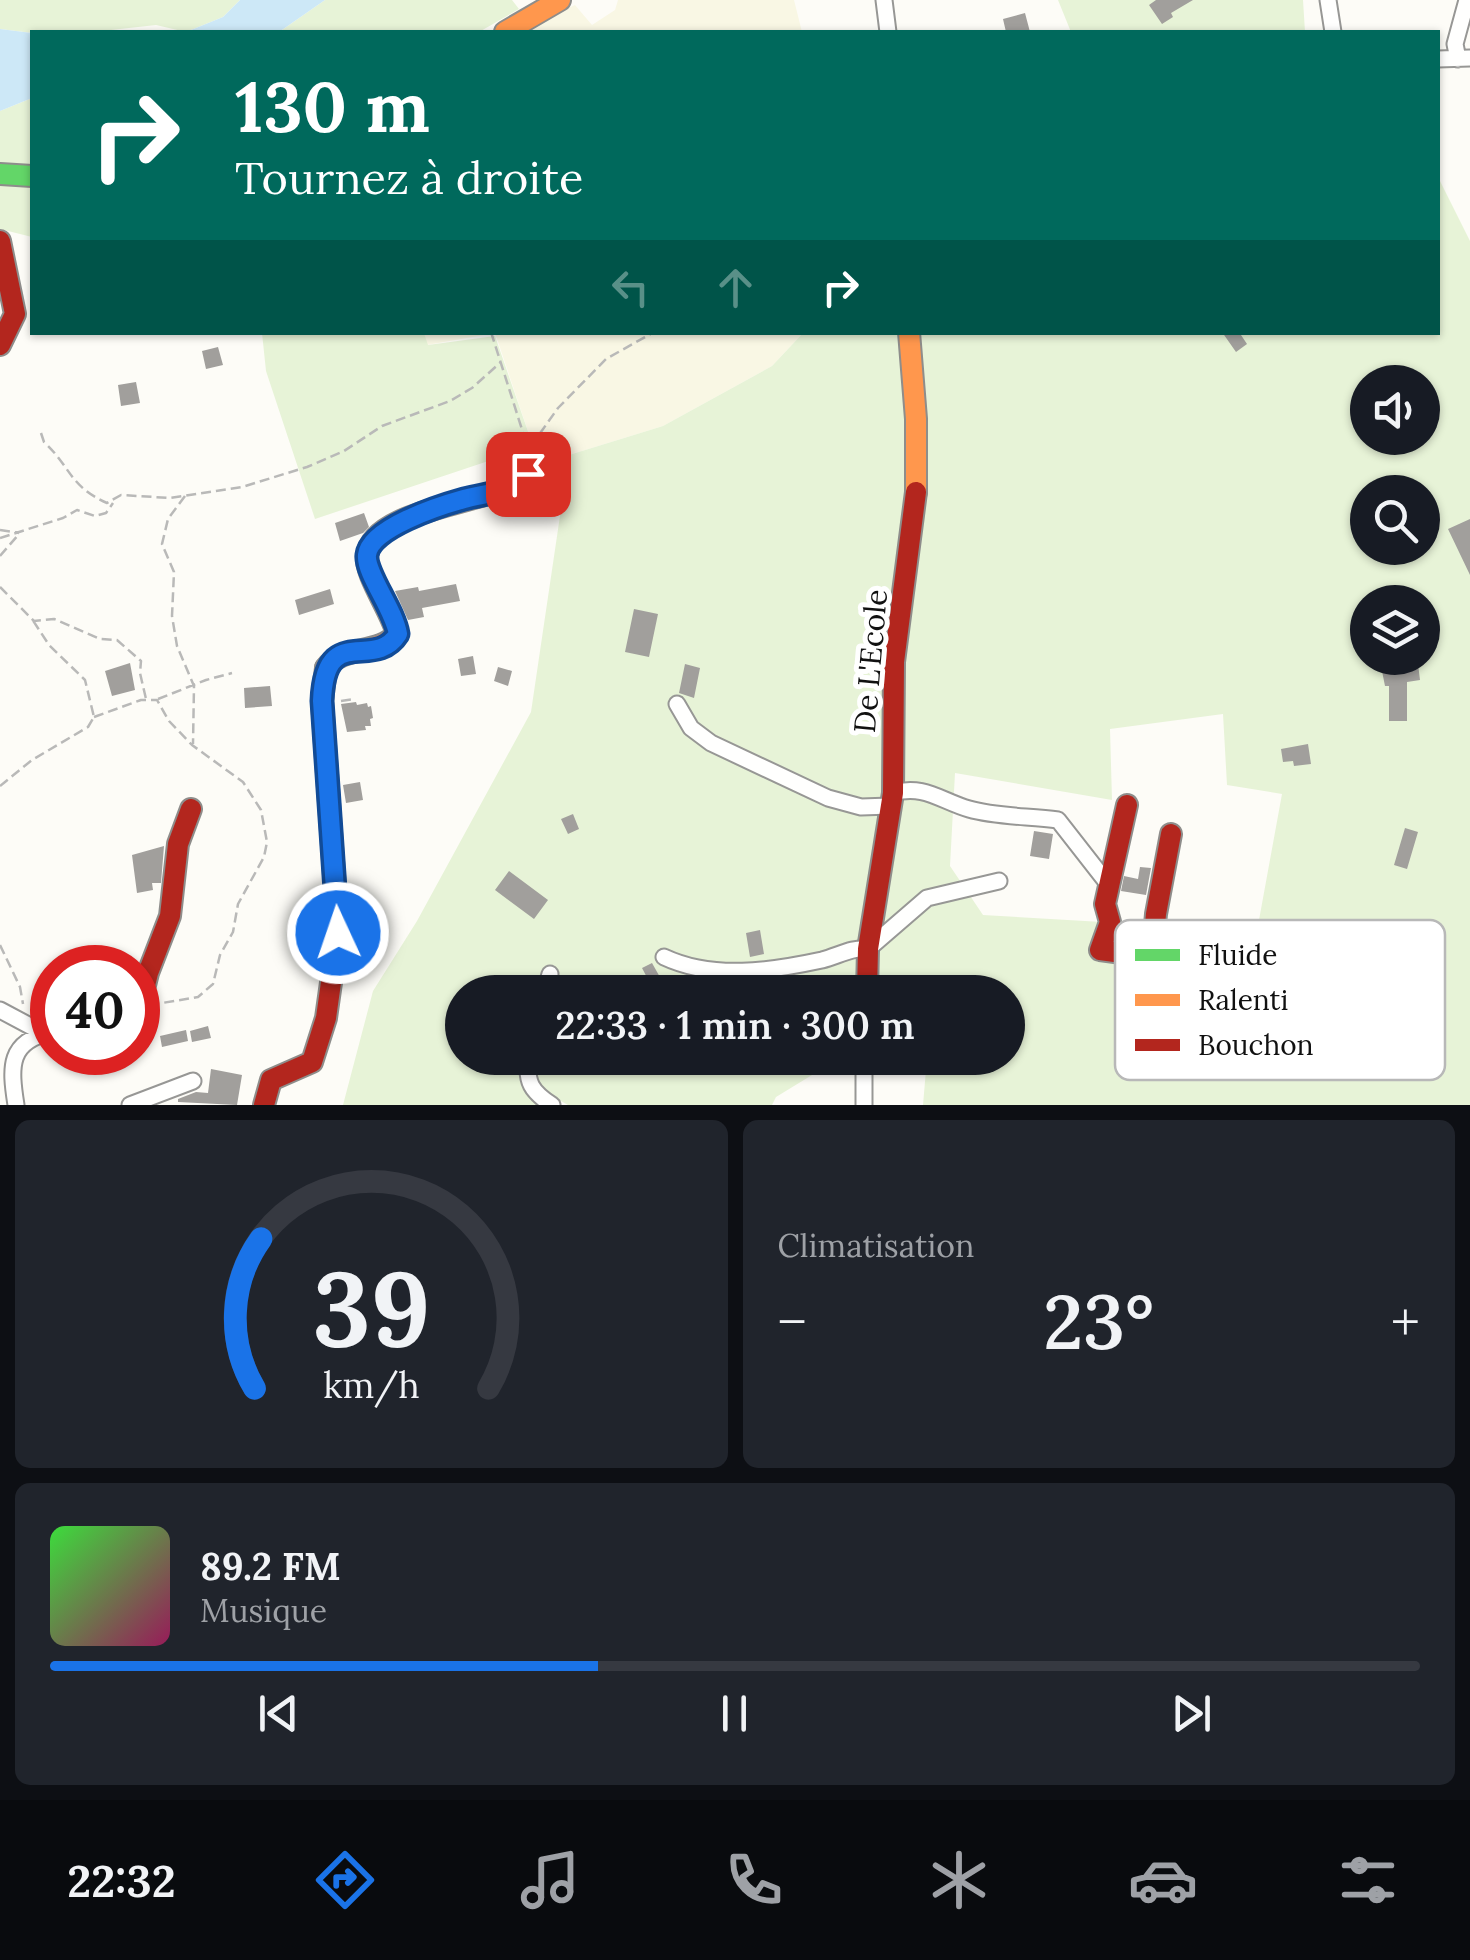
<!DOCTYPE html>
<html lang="fr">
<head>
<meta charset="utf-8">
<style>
  body { margin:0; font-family:Lora,serif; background:#20242c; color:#f1f3f6; height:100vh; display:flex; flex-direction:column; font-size:38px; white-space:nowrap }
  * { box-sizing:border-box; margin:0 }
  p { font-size:32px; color:#9ea1a6 }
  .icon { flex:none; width:55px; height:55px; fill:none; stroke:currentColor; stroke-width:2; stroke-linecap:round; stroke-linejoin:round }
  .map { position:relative; height:1105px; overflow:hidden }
  .drawer { display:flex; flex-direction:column; gap:15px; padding:15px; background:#0d0f14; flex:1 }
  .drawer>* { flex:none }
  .banner { position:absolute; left:30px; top:30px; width:1410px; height:305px; border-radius:0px; box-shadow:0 2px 8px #0004; background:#00695c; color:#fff; overflow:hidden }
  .controls { position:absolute; left:1350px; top:365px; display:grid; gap:20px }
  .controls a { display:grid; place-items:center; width:90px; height:90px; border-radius:50%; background:#171b24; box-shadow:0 2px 8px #0004; font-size:50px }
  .speed { position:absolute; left:30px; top:945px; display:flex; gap:20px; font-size:50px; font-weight:700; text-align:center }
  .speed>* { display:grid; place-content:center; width:130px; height:130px; border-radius:50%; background:#171b24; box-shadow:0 2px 8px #0004; line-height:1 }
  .speed .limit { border:15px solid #d22; background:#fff; color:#111 }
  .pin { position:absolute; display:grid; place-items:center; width:85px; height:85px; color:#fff; margin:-42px; border-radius:20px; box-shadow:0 5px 15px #0006 }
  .me { position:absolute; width:110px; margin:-55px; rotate:357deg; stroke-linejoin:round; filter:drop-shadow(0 0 8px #0008) }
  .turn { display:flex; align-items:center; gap:35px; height:210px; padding:0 40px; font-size:45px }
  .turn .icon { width:130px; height:130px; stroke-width:2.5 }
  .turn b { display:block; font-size:70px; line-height:85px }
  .lanes { display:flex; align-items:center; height:95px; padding:0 40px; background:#0003; justify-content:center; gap:50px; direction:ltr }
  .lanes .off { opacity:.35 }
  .big { font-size:75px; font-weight:600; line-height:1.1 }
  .drawer .tile { flex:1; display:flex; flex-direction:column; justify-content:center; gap:15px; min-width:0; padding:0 35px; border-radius:15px; background:#20242c }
  .drawer .dial { align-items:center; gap:0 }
  .dial svg { height:260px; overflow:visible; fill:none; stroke:#363941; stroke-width:7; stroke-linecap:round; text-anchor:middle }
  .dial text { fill:#f1f3f6; stroke:none }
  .song { display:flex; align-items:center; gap:30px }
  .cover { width:120px; height:120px; border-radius:15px; background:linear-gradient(135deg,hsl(120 70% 55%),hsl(330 70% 35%)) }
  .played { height:10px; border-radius:5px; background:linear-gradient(90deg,#1a73e8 40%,#363941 40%) }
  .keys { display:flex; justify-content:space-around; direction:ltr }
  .heat { display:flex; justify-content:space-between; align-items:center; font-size:55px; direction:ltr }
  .drawer .tiles { flex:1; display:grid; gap:15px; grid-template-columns:1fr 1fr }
  .tile:last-child { grid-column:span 2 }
  .trip { position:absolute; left:445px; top:975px; width:580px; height:100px; border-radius:50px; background:#171b24; box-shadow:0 2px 8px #0004; font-weight:600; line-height:100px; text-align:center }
  .tabs { display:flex; height:160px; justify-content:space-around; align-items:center; background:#090b0e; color:#9ea1a6 }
  .tabs .icon { width:70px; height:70px }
  .tabs .selected { color:#1a73e8 }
  .tabs b { font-size:45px; color:#f1f3f6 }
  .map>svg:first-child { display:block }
</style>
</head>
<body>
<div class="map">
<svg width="1470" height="1105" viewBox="0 0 1470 1105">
  <rect width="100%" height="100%" fill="#fdfcf7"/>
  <path fill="#f9f7e4" d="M 618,0 L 794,0 L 802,32 L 515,32 L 575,5 L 592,25 L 615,10 Z
    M 424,333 L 803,333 L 772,366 L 663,426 L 569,455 L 533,446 L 495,333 L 427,345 Z"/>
  <path fill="#e7f3d7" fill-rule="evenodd" d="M 0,0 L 240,0 L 223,17 L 186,32 L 156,25 L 93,32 L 32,33 L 0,29 Z
    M 325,0 L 512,0 L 519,9 L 479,32 L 279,32 Z
    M 1058,0 L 1303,0 L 1305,32 L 1071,32 Z
    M 32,98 L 32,168 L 0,167 L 0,111 Z
    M 1438,177 L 1470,241 L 1470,1105 L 923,1105 L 927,1058 L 1008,1058 L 1008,992 L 462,992 L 462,1058 L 840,1058 L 776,1097 L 772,1105 L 568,1105 L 545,1092 L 538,1105 L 343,1105 L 373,991 L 417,921 L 531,712 L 569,455 L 663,426 L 772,366 L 803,333 L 1438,332 ZM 1368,382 L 1422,382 L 1422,438 L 1368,438 ZM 1368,492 L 1422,492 L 1422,548 L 1368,548 ZM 1368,602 L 1422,602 L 1422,658 L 1368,658 ZM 1223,714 L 1227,785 L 1282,794 L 1257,931 L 983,915 L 950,866 L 955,773 L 1112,800 L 1110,729 Z
    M 0,182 L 32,184 L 32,237 L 0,229 Z
    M 262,333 L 424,333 L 428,345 L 495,336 L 533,446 L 315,519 L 266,371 Z"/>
  <path fill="#cde8f7" d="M 240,0 L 325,0 L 279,32 L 186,32 L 223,17 Z
    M 0,29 L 32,33 L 32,98 L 0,111 Z"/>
  <path fill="#a19f9c" d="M 1156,0 L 1193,0 L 1171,13 L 1173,17 L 1162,24 L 1149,5 Z
    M 1025,13 L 1030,32 L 1006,32 L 1003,19 Z
    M 1222,332 L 1239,332 L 1247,344 L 1236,352 Z
    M 218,347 L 223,365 L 206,369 L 202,351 Z
    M 136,382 L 140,403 L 121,406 L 118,385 Z
    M 561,489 L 564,508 L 551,509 L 549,491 Z
    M 364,513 L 369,527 L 363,533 L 340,541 L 335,523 Z
    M 1470,519 L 1470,575 L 1448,529 Z
    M 456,584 L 460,601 L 422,608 L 424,617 L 408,620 L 395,591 L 418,587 L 419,591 Z
    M 330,589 L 334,604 L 299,615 L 295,600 Z
    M 634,609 L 658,614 L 649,657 L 625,652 Z
    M 473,656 L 476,674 L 461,676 L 458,659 Z
    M 130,663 L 135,690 L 112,696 L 105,671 Z
    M 685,664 L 700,668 L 694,698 L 679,693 Z
    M 1418,664 L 1420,680 L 1407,682 L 1407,721 L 1389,721 L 1389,686 L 1385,686 L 1382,671 Z
    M 498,667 L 512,671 L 508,686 L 494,681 Z
    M 270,686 L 272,706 L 245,708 L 244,688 Z
    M 356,702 L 357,705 L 367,703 L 368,707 L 371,706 L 373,718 L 370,719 L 371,726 L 365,726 L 366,730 L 347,732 L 341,704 Z
    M 1308,744 L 1311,764 L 1294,766 L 1293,761 L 1283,762 L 1281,749 Z
    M 360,782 L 363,800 L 346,803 L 343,785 Z
    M 573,814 L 579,829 L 568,834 L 561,819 Z
    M 1405,828 L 1418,832 L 1407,869 L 1394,865 Z
    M 1034,831 L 1053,834 L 1049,859 L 1030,856 Z
    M 164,846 L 161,883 L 152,883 L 153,890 L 137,893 L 132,855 Z
    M 1140,867 L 1151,868 L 1146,895 L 1121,891 L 1124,876 L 1138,879 Z
    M 509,871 L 548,900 L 534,919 L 495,890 Z
    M 319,928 L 320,952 L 303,952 L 302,929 Z
    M 760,930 L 764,954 L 750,957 L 746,933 Z
    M 652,963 L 661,979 L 651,985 L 642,968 Z
    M 208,1026 L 211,1038 L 192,1042 L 190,1031 Z
    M 186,1030 L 188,1041 L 162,1047 L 160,1036 Z
    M 211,1069 L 242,1075 L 237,1105 L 178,1102 L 178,1099 L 196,1092 L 208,1093 Z"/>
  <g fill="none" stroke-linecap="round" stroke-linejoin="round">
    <g stroke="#979795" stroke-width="19">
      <path id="street" d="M 884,0 L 888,32
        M 1328,0 L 1333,32
        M 1438,59 L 1470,58
        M 1458,59 L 1455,44 L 1467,0
        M 677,704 L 691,728 L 711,743 L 828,798 L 861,807 L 890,806
        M 893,793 C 924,784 941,801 969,809 C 997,817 1029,816 1058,820 L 1108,884
        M 664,957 C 713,980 771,971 822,960 C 838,956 852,947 868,949 L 927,898 L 999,881
        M 545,992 L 550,974
        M 0,1010 L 45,1034
        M 529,1058 C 525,1082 532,1092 552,1105
        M 16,1105 C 10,1067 8,1041 52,1032
        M 130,1105 L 193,1081
        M 864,1105 L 864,1058"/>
    </g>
    <g stroke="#8e8d8b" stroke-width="24">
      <path id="fast" d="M 0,174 L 32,176"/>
    </g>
    <g stroke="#8e8d8b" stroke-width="24">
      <path id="slow" d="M 505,32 L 560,0
        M 909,332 L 916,419 L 916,492
        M 326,668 C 344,644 377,656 397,634 C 392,612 364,574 367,555 C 375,505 499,505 528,474"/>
    </g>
    <g stroke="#8e8d8b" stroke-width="24">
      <path id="jam" d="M 0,241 L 15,314 L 0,345
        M 1127,805 L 1105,904 L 1110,922 L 1100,950 L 1152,957 L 1156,914 L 1171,834
        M 867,992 L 868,949 L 893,793 L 894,662 L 916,492
        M 138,1013 L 148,973 L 170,916 L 178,844 L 191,809
        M 264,1105 L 271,1080 L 312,1062 L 326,1018 L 338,933 L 322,701 L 326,668"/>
    </g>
    <path stroke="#b9b9b8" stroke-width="2.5" stroke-dasharray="10 5" stroke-linecap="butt" d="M 491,332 L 526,442 L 531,446 L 532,458
      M 41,433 L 44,442 C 71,467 69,486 107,503 L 121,495 L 170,498 L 242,487 L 307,467 L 344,451 L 382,426 L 450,401 L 472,388 L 501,362
      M 531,446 L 558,408 L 606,359 L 654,332
      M 185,496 L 168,519 L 162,544 L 174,572 L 172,616 L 177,646 L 194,686 L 193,744
      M 0,530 L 19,533
      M 0,538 L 63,518 L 77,510 L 95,516 L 106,513 L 113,503
      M 0,556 L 19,534
      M 0,587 L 34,621 L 54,619 L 100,639 L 117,640 L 141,661 L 140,673 L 146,699
      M 158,699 L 206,680 L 232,673
      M 341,701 L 355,699
      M 94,717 L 141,700 L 157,700 L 169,721 L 192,745 L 243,782 L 261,810 L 267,842 L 264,857 L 238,904 L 233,932 L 220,955 L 213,984 L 198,997 L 162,1003
      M 0,786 L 32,760 L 88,727 L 94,717 L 85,680 L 49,645 L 32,619
      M 0,945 L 20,987 L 23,1004"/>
    <use href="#street" stroke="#fffffe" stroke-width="15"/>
    <use href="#fast" stroke="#63d668" stroke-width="20"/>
    <use href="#slow" stroke="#ff974d" stroke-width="20"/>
    <use href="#jam" stroke="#b3261e" stroke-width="20"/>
  </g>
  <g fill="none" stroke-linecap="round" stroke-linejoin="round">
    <g stroke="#114b97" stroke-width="25">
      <path id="route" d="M 338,933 L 322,701 C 325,621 374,672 398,634 C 394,609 365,573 367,555 C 370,528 439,506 464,499 C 485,493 514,493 528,474"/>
    </g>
    <use href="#route" stroke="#1a73e8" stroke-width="18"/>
  </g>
  <g text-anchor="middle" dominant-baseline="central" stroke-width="10" stroke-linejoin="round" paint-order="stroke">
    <g font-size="30" fill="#111" stroke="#fff">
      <text transform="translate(870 661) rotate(-85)">De L'Ecole</text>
    </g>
  </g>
  <rect x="1115" y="920" width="330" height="160" rx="15" fill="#fff" stroke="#b8b8b8" stroke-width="2.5"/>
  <rect x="1135" y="949" width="45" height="12" fill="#63d668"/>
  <rect x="1135" y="994" width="45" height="12" fill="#ff974d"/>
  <rect x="1135" y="1039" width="45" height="12" fill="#b3261e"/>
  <g font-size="28" fill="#111">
    <text x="1198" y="965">Fluide</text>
    <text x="1198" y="1010">Ralenti</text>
    <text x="1198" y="1055">Bouchon</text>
  </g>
</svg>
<div class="controls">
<a><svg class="icon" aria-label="sound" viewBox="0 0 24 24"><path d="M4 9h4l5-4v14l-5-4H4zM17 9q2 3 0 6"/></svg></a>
<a><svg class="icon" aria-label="search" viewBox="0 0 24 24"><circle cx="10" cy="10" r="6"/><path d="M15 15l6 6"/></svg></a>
<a><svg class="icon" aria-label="layers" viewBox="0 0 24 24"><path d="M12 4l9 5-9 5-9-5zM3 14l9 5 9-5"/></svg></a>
</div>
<div class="speed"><div class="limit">40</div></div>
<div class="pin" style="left:528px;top:474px;background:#d93025"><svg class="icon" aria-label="arrive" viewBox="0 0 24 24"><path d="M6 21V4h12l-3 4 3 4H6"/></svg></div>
<svg class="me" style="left:338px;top:933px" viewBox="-20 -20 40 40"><circle r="17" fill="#1a73e8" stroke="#fff" stroke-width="3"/><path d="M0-11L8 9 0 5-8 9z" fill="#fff"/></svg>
<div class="trip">22:33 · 1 min · 300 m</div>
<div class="banner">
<div class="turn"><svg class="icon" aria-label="right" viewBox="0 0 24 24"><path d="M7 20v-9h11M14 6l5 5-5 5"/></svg><div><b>130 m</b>Tournez à droite</div></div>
<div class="lanes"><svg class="icon off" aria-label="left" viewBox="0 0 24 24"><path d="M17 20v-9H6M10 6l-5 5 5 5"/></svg><svg class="icon off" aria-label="ahead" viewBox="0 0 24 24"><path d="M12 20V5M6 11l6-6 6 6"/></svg><svg class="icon" aria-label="right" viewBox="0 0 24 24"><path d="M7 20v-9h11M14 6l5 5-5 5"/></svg></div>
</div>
</div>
<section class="drawer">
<div class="tiles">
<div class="tile dial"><svg viewBox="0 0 100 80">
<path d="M14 69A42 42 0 1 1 86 69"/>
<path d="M14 69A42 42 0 0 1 16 23" stroke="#1a73e8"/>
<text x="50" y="56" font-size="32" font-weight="700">39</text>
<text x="50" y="72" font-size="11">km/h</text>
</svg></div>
<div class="tile"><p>Climatisation</p>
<div class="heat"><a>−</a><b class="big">23°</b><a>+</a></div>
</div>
<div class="tile">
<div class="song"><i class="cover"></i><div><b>89.2 FM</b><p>Musique</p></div></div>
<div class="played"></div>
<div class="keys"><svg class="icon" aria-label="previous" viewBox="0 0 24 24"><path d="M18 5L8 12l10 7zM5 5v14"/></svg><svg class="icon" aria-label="pause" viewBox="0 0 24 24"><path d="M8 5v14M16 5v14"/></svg><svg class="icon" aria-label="next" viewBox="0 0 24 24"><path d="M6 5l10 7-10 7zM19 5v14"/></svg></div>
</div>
</div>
</section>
<nav class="tabs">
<b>22:32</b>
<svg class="icon selected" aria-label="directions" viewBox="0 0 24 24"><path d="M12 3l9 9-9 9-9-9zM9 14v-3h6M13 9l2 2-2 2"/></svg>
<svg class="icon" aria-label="music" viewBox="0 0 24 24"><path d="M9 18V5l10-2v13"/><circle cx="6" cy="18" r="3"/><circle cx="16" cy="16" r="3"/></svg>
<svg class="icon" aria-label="phone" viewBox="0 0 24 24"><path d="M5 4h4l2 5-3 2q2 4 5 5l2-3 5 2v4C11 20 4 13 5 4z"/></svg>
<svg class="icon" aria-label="climate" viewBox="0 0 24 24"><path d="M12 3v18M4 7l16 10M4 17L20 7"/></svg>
<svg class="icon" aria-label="car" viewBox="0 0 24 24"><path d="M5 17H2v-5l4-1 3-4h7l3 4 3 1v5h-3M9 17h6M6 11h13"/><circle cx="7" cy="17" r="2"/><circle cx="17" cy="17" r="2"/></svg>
<svg class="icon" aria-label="filters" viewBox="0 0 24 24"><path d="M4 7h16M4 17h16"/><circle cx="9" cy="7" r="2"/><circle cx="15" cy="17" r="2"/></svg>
</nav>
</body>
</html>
